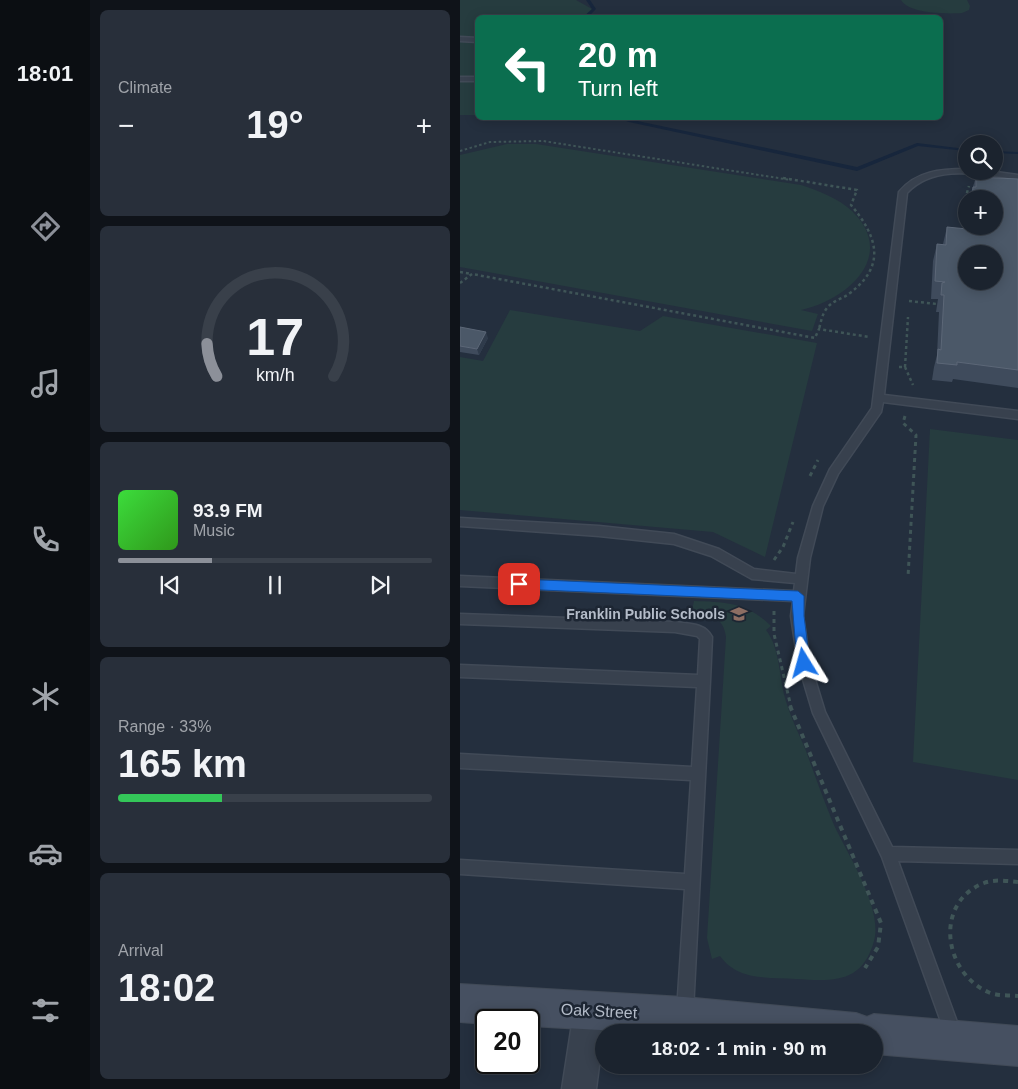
<!DOCTYPE html>
<html lang="en">
<head>
<meta charset="utf-8">
<style>
  body { margin:0; font-family:Helvetica,sans-serif; background:#282f3a; color:#f1f3f6; height:100vh; display:flex; flex-direction:column; font-size:19px; white-space:nowrap }
  * { box-sizing:border-box; margin:0 }
  p { font-size:16px; color:#a0a4aa }
  .icon { flex:none; width:28px; height:28px; fill:none; stroke:currentColor; stroke-width:2; stroke-linecap:round; stroke-linejoin:round }
  .map { position:relative; flex:1; overflow:hidden }
  .sheet { display:flex; flex-direction:column; gap:10px; padding:10px; background:#0f1319; width:370px }
  .sheet>* { flex:none }
  .guide { position:absolute; left:15px; top:15px; width:468px; height:105px; border-radius:8px; box-shadow:0 2px 12px #0003,0 0 0 1px #39404a; background:#0b6e4f; color:#fff; overflow:hidden }
  .tools { position:absolute; left:498px; top:135px; display:grid; gap:10px }
  .tools a { display:grid; place-items:center; width:45px; height:45px; border-radius:50%; background:#1b232e; box-shadow:0 2px 12px #0003,0 0 0 1px #39404a; font-size:25px }
  .speed { position:absolute; left:15px; top:1009px; display:flex; gap:10px; font-size:25px; font-weight:700; text-align:center }
  .speed>* { display:grid; place-content:center; width:65px; height:65px; border-radius:50%; background:#1b232e; box-shadow:0 2px 12px #0003,0 0 0 1px #39404a; line-height:1 }
  .speed .limit { border:2px solid #111; border-radius:8px; background:#fff; color:#111 }
  .pin { position:absolute; display:grid; place-items:center; width:42px; height:42px; color:#fff; margin:-21px; border-radius:10px; box-shadow:0 2px 8px #0006 }
  .me { position:absolute; width:55px; margin:-28px; rotate:352deg; stroke-linejoin:round; filter:drop-shadow(0 0 4px #0008) }
  .turn { display:flex; align-items:center; gap:18px; height:105px; padding:0 20px; font-size:22px }
  .turn .icon { width:65px; height:65px; stroke-width:2.5 }
  .turn b { display:block; font-size:35px; line-height:42px }
  .big { font-size:38px; font-weight:700; line-height:1.1 }
  .sheet .tile { flex:1; display:flex; flex-direction:column; justify-content:center; gap:8px; min-width:0; padding:0 18px; border-radius:8px; background:#282f3a }
  .sheet .dial { align-items:center; gap:0 }
  .dial svg { height:130px; overflow:visible; fill:none; stroke:#39404a; stroke-width:7; stroke-linecap:round; text-anchor:middle }
  .dial text { fill:#f1f3f6; stroke:none }
  .song { display:flex; align-items:center; gap:15px }
  .cover { width:60px; height:60px; border-radius:8px; background:linear-gradient(135deg,hsl(120 70% 55%),hsl(110 70% 35%)) }
  .played { height:5px; border-radius:2px; background:linear-gradient(90deg,#8c9099 30%,#39404a 30%) }
  .keys { display:flex; justify-content:space-around; direction:ltr }
  .heat { display:flex; justify-content:space-between; align-items:center; font-size:28px; direction:ltr }
  .charge { height:8px; border-radius:4px; background:linear-gradient(90deg,#34c759 33%,#39404a 0) }
  .trip { position:absolute; left:135px; top:1024px; width:288px; height:50px; border-radius:25px; background:#1b232e; box-shadow:0 2px 12px #0003,0 0 0 1px #39404a; font-weight:700; line-height:50px; text-align:center }
  main { display:flex; flex:1; min-height:0 }
  .menu { display:flex; flex-direction:column; width:90px; justify-content:space-around; align-items:center; background:#0b0e12; color:#a0a4aa }
  .menu .icon { width:35px; height:35px }
  .menu .selected { color:#8c9099 }
  .menu b { font-size:22px; color:#f1f3f6 }
  .map>svg:first-child { display:block }
</style>
</head>
<body>
<main>
<nav class="menu">
<b>18:01</b>
<svg class="icon selected" aria-label="directions" viewBox="0 0 24 24"><path d="M12 3l9 9-9 9-9-9zM9 14v-3h6M13 9l2 2-2 2"/></svg>
<svg class="icon" aria-label="music" viewBox="0 0 24 24"><path d="M9 18V5l10-2v13"/><circle cx="6" cy="18" r="3"/><circle cx="16" cy="16" r="3"/></svg>
<svg class="icon" aria-label="phone" viewBox="0 0 24 24"><path d="M5 4h4l2 5-3 2q2 4 5 5l2-3 5 2v4C11 20 4 13 5 4z"/></svg>
<svg class="icon" aria-label="climate" viewBox="0 0 24 24"><path d="M12 3v18M4 7l16 10M4 17L20 7"/></svg>
<svg class="icon" aria-label="car" viewBox="0 0 24 24"><path d="M5 17H2v-5l4-1 3-4h7l3 4 3 1v5h-3M9 17h6M6 11h13"/><circle cx="7" cy="17" r="2"/><circle cx="17" cy="17" r="2"/></svg>
<svg class="icon" aria-label="filters" viewBox="0 0 24 24"><path d="M4 7h16M4 17h16"/><circle cx="9" cy="7" r="2"/><circle cx="15" cy="17" r="2"/></svg>
</nav>
<section class="sheet">
<div class="tile"><p>Climate</p>
<div class="heat"><a>−</a><b class="big">19°</b><a>+</a></div>
</div>
<div class="tile dial"><svg viewBox="0 0 100 80">
<path d="M14 69A42 42 0 1 1 86 69"/>
<path d="M14 69A42 42 0 0 1 8 49" stroke="#8c9099"/>
<text x="50" y="56" font-size="32" font-weight="700">17</text>
<text x="50" y="72" font-size="11">km/h</text>
</svg></div>
<div class="tile">
<div class="song"><i class="cover"></i><div><b>93.9 FM</b><p>Music</p></div></div>
<div class="played"></div>
<div class="keys"><svg class="icon" aria-label="previous" viewBox="0 0 24 24"><path d="M18 5L8 12l10 7zM5 5v14"/></svg><svg class="icon" aria-label="pause" viewBox="0 0 24 24"><path d="M8 5v14M16 5v14"/></svg><svg class="icon" aria-label="next" viewBox="0 0 24 24"><path d="M6 5l10 7-10 7zM19 5v14"/></svg></div>
</div>
<div class="tile"><p>Range · 33%</p><b class="big">165 km</b><div class="charge"></div></div>
<div class="tile"><p>Arrival</p><b class="big">18:02</b></div>
</section>
<div class="map">
<svg width="558" height="1089" viewBox="0 0 558 1089">
  <rect width="100%" height="100%" fill="#242f3e"/>
  <path fill="#263c3f" d="M 0,0 L 116,0 L 132,9 L 128,17 L 18,18 L 17,115 L 0,115 Z
    M 441,0 L 507,0 L 510,6 L 509,10 L 502,13 C 487,14 449,14 441,0 Z
    M 47,144 L 76,144 L 341,185 C 359,191 378,198 392,211 C 438,256 387,300 341,310 L 358,314 L 352,331 L 0,267 L 0,155 Z
    M 50,310 L 180,331 L 203,316 L 357,343 L 305,557 L 253,532 L 0,510 L 0,357 L 23,361 Z
    M 470,429 L 558,440 L 558,780 L 453,762 Z
    M 234,601 C 266,602 288,603 311,626 L 306,630 C 320,648 319,676 325,698 C 330,716 339,734 346,751 C 355,776 364,801 374,825 C 388,855 423,908 414,941 C 402,984 373,981 336,979 C 307,977 278,981 260,956 L 252,959 L 247,938 L 266,637 C 264,618 249,612 232,610 Z"/>
  <g fill="none" stroke-linecap="round" stroke-linejoin="round">
    <path fill="#17263c" fill-rule="evenodd" d="M 126,0 L 130,0 L 136,9 L 127,18 L 122,18 L 132,9 Z
      M 158,118 L 163,118 L 397,167 L 457,143 L 506,149 L 506,151 L 458,146 L 397,171 L 169,122 Z
      M 534,151 L 558,152 L 558,154 L 534,153 Z"/>
    <g stroke="#414a57" stroke-width="3">
      <path id="service" d="M 0,37 L 18,38 L 18,42 L 0,41 Z
        M 0,77 L 18,77 L 18,81 L 0,81 Z
        M 506,169 L 506,171 L 529,171 L 558,175 L 558,179 C 522,175 475,163 447,193 L 424,395 L 558,411 L 558,419 L 423,402 L 421,412 L 378,474 L 363,506 L 350,558 L 343,616 L 350,663 L 365,712 L 432,847 L 558,850 L 558,864 L 438,861 L 501,1033 L 499,1039 L 493,1041 L 487,1039 L 485,1033 L 422,857 L 353,713 L 338,663 L 331,616 L 333,601 L 0,586 L 0,576 L 334,591 L 335,583 L 292,579 L 251,556 L 214,544 L 139,536 L 0,526 L 0,518 L 139,526 L 214,534 L 259,549 L 294,569 L 336,574 L 338,558 L 353,506 L 370,469 L 412,408 L 439,192 C 456,171 481,169 506,169 Z
        M 0,614 L 215,622 C 229,624 245,623 252,637 L 250,681 L 233,1011 L 231,1017 L 225,1019 L 219,1017 L 217,1011 L 225,889 L 0,874 L 0,860 L 225,874 L 231,780 L 0,768 L 0,754 L 232,767 L 237,687 L 0,677 L 0,665 L 238,675 L 240,639 L 237,636 L 215,632 L 0,624 Z"/>
    </g>
    <g stroke="#414a57" stroke-width="3">
      <path id="minor" d="M 130,995 L 141,1000 L 146,1011 L 136,1089 L 102,1089 L 114,1011 L 119,1000 Z"/>
    </g>
    <g stroke="#414a57" stroke-width="2">
      <path id="secondary" d="M 0,984 L 224,997 L 396,1013 L 407,1017 L 414,1014 L 558,1026 L 558,1066 L 414,1054 L 414,1032 L 176,1032 L 69,1026 L 69,1020 L 26,1020 L 26,1024 L 0,1022 Z"/>
    </g>
    <path stroke="#3f5557" stroke-width="2" stroke-dasharray="2.5 2.5" stroke-linecap="butt" d="M 0,151 L 30,142 L 83,141 L 331,180"/>
    <path stroke="#3f5557" stroke-width="2.5" stroke-dasharray="3 3" stroke-linecap="butt" d="M 323,178 L 397,190 L 391,205 C 417,236 427,265 390,293 C 383,299 373,300 367,308 C 362,314 361,322 359,329
      M 506,211 L 506,196 L 509,186
      M 0,272 L 12,274
      M 0,283 L 12,274 L 355,338 L 359,329 L 409,337
      M 449,301 L 477,304
      M 439,367 L 445,367 L 448,317
      M 445,367 L 453,385"/>
    <path stroke="#3f5557" stroke-width="3" stroke-dasharray="4 4" stroke-linecap="butt" d="M 445,416 L 443,423 L 456,435 L 448,577
      M 350,476 L 358,460
      M 314,560 L 323,547 L 333,522
      M 314,611 L 314,634 L 331,707"/>
    <path stroke="#3f5557" stroke-width="4" stroke-dasharray="5 5" stroke-linecap="butt" d="M 330,706 L 421,923 L 418,947 L 405,968
      M 558,882 C 547,881 534,879 524,883 C 474,902 483,972 528,992 C 537,996 548,995 558,996"/>
    <use href="#service" fill="#38414e" fill-rule="evenodd"/>
    <use href="#minor" fill="#38414e" fill-rule="evenodd"/>
    <use href="#secondary" fill="#465061" fill-rule="evenodd"/>
  </g>
  <path fill="#3f4b5c" d="M 516,177 L 558,179 L 558,388 L 493,379 L 492,382 L 472,380 L 474,367 L 477,355 L 479,312 L 476,312 L 478,299 L 471,299 L 473,261 L 477,244 L 483,244 L 487,227 L 511,230 L 511,226 L 534,226 L 534,199 L 509,199 Z
    M 0,327 L 28,338 L 19,355 L 0,352 Z"/>
  <path fill="#2f3b4b" d="M 26,332 L 28,338 L 19,355 L 17,349 Z"/>
  <path fill="#4b5868" stroke="#5c6777" fill-rule="evenodd" d="M 516,177 L 558,179 L 558,370 L 497,362 L 497,365 L 477,363 L 478,349 L 481,350 L 484,295 L 481,295 L 482,283 L 485,282 L 475,281 L 477,244 L 486,245 L 487,227 L 517,230 L 517,226 L 534,226 L 534,199 L 512,199 L 513,187 L 516,187 ZM 506,254 L 534,254 L 534,281 L 506,281 Z
    M 0,327 L 26,332 L 17,349 L 0,346 Z"/>
  <path fill="#1a73e8" stroke="#114b97" d="M 59,579 L 338,591 L 344,596 L 344,616 L 350,663 L 344,669 L 337,663 L 332,601 L 59,589 L 53,584 Z"/>
  <defs>
    <g id="school-bare" transform="scale(1.35)"><path d="M0-5L7-2L0 1L-7-2ZM-4 1L0 2.5L4 1V4Q0 6-4 4Z" fill="#8d6e63" stroke="#1d2633" stroke-width="2.5" paint-order="stroke"/></g>
  </defs>
  <g fill-rule="evenodd">
    <use href="#school-bare" x="279" y="614"/>
  </g>
  <g text-anchor="middle" dominant-baseline="central" stroke-width="5" stroke-linejoin="round" paint-order="stroke">
    <g font-size="14" font-weight="bold" fill="#b4bcc9" stroke="#1d2633" text-anchor="end">
      <text x="265" y="614">Franklin Public Schools</text>
    </g>
    <g font-size="16" fill="#b4bcc9" stroke="#1d2633">
      <text transform="translate(139 1011) rotate(3)">Oak Street</text>
    </g>
  </g>
</svg>
<div class="tools">
<a><svg class="icon" aria-label="search" viewBox="0 0 24 24"><circle cx="10" cy="10" r="6"/><path d="M15 15l6 6"/></svg></a>
<a>+</a>
<a>−</a>
</div>
<div class="speed"><div class="limit">20</div></div>
<div class="pin" style="left:59px;top:584px;background:#d93025"><svg class="icon" aria-label="arrive" viewBox="0 0 24 24"><path d="M6 21V4h12l-3 4 3 4H6"/></svg></div>
<svg class="me" style="left:344px;top:663px" viewBox="-20 -20 40 40"><path d="M0-17L14 15 0 8-14 15z" fill="#1a73e8" stroke="#fff" stroke-width="4"/></svg>
<div class="trip">18:02 · 1 min · 90 m</div>
<div class="guide">
<div class="turn"><svg class="icon" aria-label="left" viewBox="0 0 24 24"><path d="M17 20v-9H6M10 6l-5 5 5 5"/></svg><div><b>20 m</b>Turn left</div></div>
</div>
</div>
</main>
</body>
</html>
